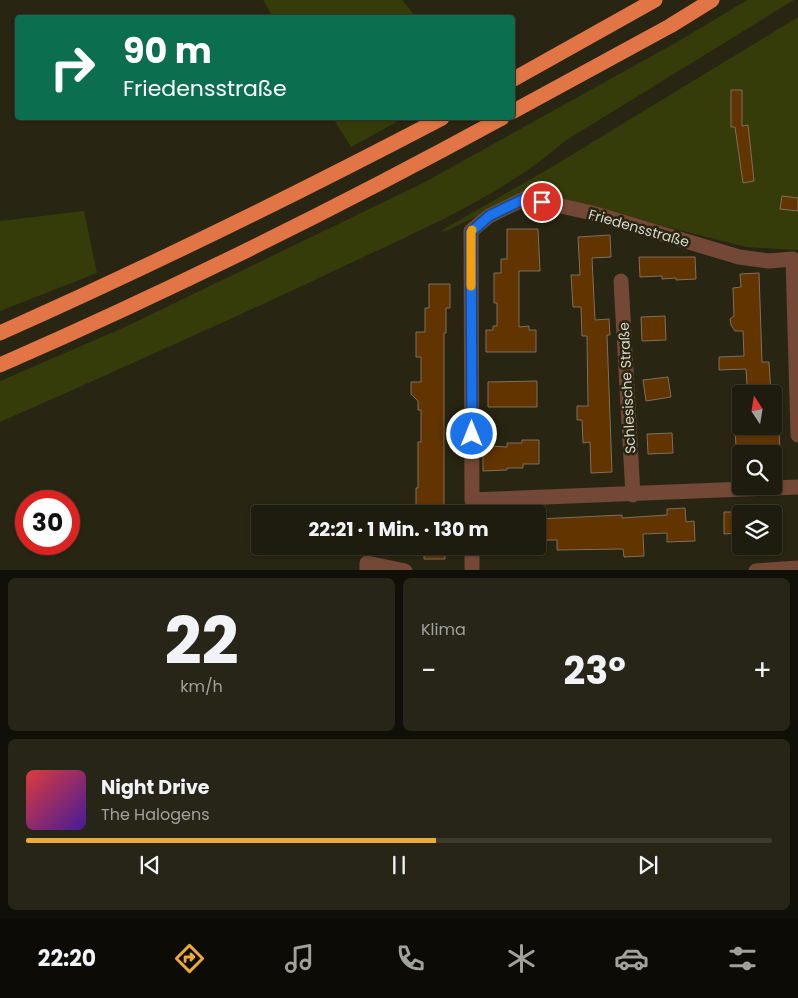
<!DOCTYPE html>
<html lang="de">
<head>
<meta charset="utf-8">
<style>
  body { margin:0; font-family:Poppins,sans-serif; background:#262517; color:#f1f3f6; height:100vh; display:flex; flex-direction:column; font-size:19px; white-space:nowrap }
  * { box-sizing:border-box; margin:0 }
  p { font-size:16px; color:#a1a19e }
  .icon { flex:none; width:28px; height:28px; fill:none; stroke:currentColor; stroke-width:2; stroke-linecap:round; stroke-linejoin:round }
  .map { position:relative; height:570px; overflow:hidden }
  .panel { display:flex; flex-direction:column; gap:8px; padding:8px; background:#100f08; flex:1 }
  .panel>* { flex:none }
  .guide { position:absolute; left:15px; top:15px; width:500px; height:105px; border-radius:5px; box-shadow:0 1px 4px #0004,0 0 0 1px #3c3a2e; background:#0b6e4f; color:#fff; overflow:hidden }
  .needle { width:32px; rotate:348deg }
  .fabs { position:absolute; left:732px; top:385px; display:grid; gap:10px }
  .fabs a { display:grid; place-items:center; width:50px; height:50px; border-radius:5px; background:#1e1c0e; box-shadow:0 1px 4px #0004,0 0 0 1px #3c3a2e; font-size:25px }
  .speed { position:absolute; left:15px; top:490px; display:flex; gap:10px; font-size:25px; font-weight:700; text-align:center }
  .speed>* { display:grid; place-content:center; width:65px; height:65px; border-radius:50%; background:#1e1c0e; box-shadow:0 1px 4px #0004,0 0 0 1px #3c3a2e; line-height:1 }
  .speed .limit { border:8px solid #d22; background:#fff; color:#111 }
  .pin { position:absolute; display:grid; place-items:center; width:42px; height:42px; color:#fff; margin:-21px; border:2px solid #fff; border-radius:50%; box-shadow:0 1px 5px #0007 }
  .me { position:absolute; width:55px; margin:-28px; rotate:0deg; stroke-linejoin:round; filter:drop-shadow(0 0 4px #0008) }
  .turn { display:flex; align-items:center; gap:18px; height:105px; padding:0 25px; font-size:22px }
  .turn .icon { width:65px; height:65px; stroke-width:2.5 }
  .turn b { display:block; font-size:35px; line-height:42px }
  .big { font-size:38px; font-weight:700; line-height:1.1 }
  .panel .widget { flex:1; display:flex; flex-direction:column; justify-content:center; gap:8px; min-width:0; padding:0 18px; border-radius:8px; background:#262517 }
  .panel .dial { align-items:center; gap:0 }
  .dial b { font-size:65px; line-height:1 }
  .song { display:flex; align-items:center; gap:15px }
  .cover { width:60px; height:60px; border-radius:8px; background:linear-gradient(135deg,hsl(0 70% 55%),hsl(260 70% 35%)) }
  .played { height:5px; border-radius:2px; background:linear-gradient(90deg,#ebaa39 55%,#3c3a2e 55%) }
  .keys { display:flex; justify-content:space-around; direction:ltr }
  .heat { display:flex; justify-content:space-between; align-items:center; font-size:28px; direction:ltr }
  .panel .tiles { flex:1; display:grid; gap:8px; grid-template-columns:1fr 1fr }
  .widget:last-child { grid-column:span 2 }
  .trip { position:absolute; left:251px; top:505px; width:295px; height:50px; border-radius:5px; background:#1e1c0e; box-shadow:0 1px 4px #0004,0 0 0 1px #3c3a2e; font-weight:700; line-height:50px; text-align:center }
  .dock { display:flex; height:80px; justify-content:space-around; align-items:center; background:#0c0b06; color:#a1a19e }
  .dock .icon { width:35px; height:35px }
  .dock .on { color:#ebaa39 }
  .dock b { font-size:22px; color:#f1f3f6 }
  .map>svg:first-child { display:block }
</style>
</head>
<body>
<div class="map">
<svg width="798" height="571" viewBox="0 0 798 571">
  <rect width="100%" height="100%" fill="#282512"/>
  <path fill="#363b0a" d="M 263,0 L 402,0 L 416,17 L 273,17 Z
    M 747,0 L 794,0 L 565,141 C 500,198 416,232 338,269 C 226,322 113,372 0,422 L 0,381 L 125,327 L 423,183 L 677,42 Z
    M 798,17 L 798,250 L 746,247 L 529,192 L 446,231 L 439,232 L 550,168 Z
    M 333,118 L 404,118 L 351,147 Z
    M 84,211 L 97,273 L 0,311 L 0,221 Z"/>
  <path fill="#613400" stroke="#806e5f" d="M 731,90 L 742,90 L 742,126 L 748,125 L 754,181 L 743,183 L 735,127 L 731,127 Z
    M 782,196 L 798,198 L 798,211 L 780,209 Z
    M 507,229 L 538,229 L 540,271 L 519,271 L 519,327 L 529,326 L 529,330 L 536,330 L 536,352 L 486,352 L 486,330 L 493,330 L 493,326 L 497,326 L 497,303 L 494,303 L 494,273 L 501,273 L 501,259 L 507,259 Z
    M 610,235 L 611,257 L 592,258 L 595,320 L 609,319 L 610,335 L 607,335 L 612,472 L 591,473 L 590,442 L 583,443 L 582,420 L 577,420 L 577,406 L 588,406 L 587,336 L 582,336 L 581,307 L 573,307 L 571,275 L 580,275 L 578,237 Z
    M 639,257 L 695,257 L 696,279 L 676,280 L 676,278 L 662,279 L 662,276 L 640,277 Z
    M 759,273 L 762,362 L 769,362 L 771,394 L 752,394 L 752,385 L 747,385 L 746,369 L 719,370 L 719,357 L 744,356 L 743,331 L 735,331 L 731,325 L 730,319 L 734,316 L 733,288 L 741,287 L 740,274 Z
    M 429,284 L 450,284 L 450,308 L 446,308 L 446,333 L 444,333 L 444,512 L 416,512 L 416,488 L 418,488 L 418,442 L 421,442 L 421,410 L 418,410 L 418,401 L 411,394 L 411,382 L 421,382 L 421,357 L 416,357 L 416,332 L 425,332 L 425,308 L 429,308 Z
    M 665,316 L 666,340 L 642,341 L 641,317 Z
    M 668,377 L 671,397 L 646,401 L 643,380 Z
    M 537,381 L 537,407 L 488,407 L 488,382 Z
    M 779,428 L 780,454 L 743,454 L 742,446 L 736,446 L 735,432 L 742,432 L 742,430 Z
    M 672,433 L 673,453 L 648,454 L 647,434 Z
    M 522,440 L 539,440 L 539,464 L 523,464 L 523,468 L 507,468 L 507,470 L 483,471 L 483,451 L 490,451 L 490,446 L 507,447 L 507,443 L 522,443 Z
    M 685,508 L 686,522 L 694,521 L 695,541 L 667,542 L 667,533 L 643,534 L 644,556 L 624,557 L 623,549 L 557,550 L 557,540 L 538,540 L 538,519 L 622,515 L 622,518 L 667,515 L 667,509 Z
    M 724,512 L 741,512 L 741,533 L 724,534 Z
    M 424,546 L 445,546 L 445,559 L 424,559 Z"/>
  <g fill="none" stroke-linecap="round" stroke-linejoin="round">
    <path stroke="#744836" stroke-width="15" d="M 621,281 L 633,495
      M 798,435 L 793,259 L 769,261 L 739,257 L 592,213 L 526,198 L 489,216 L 471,231 L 472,500 L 798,487
      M 367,571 L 367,563 L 405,571
      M 472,571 L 472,546
      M 756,571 L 798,568"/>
    <path stroke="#e17545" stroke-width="15" d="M 512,80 L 655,0
      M 512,112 L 670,26 L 712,0
      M 0,333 C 150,266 297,194 442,118
      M 0,365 C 171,290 339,207 502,118"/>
  </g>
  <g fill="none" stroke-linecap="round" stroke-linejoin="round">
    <g stroke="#114b97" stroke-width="12">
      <path id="route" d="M 472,434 L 471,232 L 489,216 L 526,198 L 542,202"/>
    </g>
    <use href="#route" stroke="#1a73e8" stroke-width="9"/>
    <path stroke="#f59e0b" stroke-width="9" d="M 471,286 L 471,232 L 472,230"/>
  </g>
  <g text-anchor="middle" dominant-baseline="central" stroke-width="5" stroke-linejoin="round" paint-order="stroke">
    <g font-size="14" fill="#d9d7cb" stroke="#282512">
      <text transform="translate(639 228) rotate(16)">Friedensstraße</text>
      <text transform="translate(627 388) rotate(-93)">Schlesische Straße</text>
    </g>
  </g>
</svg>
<div class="fabs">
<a><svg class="needle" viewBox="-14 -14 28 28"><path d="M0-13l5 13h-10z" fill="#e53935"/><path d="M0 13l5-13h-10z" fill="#a1a19e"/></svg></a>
<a><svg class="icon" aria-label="search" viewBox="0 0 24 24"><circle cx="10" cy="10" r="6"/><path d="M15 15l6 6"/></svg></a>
<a><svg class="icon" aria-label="layers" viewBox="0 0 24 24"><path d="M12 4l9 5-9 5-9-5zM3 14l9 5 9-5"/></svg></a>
</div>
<div class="speed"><div class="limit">30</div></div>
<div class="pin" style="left:542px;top:202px;background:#d93025"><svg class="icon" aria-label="arrive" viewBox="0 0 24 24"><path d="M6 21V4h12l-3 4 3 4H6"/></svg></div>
<svg class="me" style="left:472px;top:434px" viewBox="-20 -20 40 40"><circle r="17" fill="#1a73e8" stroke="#fff" stroke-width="3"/><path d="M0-11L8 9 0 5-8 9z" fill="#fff"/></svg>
<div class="trip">22:21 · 1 Min. · 130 m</div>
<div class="guide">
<div class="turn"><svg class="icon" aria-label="right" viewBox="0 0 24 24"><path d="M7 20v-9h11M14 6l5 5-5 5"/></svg><div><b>90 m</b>Friedensstraße</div></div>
</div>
</div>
<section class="panel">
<div class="tiles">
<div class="widget dial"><b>22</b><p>km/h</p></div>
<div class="widget"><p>Klima</p>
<div class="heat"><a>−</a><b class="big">23°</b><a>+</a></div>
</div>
<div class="widget">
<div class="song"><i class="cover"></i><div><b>Night Drive</b><p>The Halogens</p></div></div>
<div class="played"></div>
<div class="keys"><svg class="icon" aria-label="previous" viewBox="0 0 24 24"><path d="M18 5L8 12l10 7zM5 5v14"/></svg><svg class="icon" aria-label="pause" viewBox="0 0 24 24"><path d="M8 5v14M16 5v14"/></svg><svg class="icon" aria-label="next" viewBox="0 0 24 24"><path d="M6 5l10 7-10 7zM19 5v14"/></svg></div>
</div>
</div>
</section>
<nav class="dock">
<b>22:20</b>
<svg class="icon on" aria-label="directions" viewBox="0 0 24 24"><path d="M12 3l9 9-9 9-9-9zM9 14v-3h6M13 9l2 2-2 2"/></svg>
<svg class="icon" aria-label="music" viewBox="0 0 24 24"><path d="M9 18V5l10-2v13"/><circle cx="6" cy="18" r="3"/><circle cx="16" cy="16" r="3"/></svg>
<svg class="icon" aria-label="phone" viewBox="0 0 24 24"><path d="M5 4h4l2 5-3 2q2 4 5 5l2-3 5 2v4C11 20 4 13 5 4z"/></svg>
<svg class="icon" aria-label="climate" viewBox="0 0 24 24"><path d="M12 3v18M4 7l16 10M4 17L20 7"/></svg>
<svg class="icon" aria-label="car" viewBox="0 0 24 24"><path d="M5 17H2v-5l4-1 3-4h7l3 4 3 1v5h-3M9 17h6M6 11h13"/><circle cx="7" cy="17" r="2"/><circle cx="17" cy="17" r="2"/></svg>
<svg class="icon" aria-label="filters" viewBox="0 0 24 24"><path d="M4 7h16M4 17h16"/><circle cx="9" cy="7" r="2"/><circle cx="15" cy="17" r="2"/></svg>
</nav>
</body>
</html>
